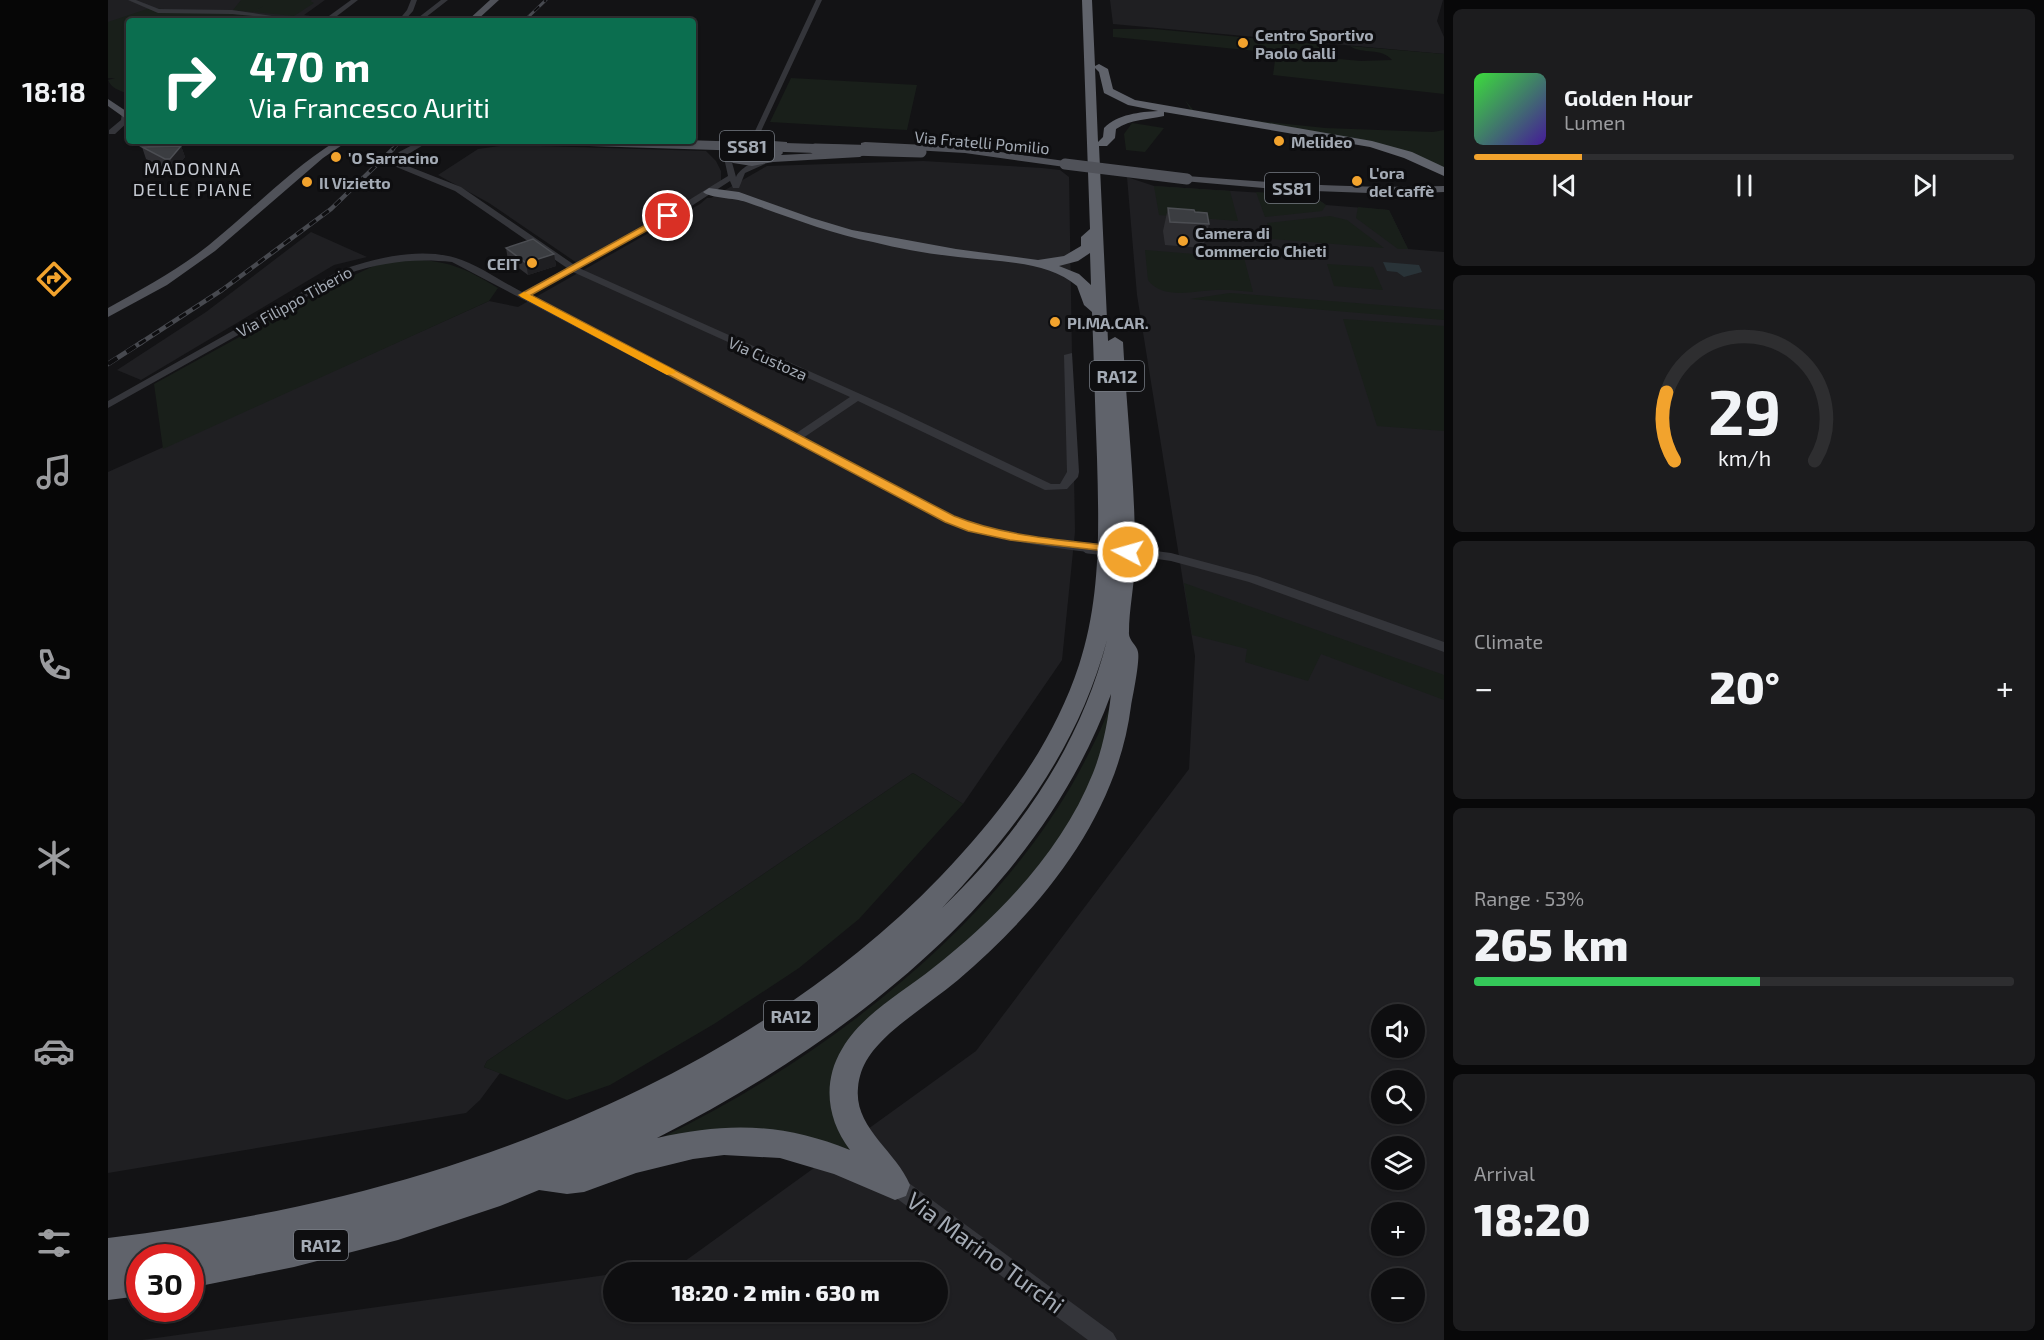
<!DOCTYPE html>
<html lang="en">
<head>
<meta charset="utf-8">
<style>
  body { margin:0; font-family:"Exo 2",sans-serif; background:#1c1c1e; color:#f1f3f6; height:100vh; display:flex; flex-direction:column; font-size:22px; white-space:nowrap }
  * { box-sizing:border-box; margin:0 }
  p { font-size:20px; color:#9b9c9f }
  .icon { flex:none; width:33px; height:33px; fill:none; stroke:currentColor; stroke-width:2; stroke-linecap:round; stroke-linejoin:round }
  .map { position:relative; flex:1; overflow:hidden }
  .panel { display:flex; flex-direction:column; gap:9px; padding:9px; background:#080809; width:600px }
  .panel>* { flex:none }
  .guide { position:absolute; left:18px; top:18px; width:570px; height:126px; border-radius:6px; box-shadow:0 2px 4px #0004,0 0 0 2px #2e2e30; background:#0b6e4f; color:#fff; overflow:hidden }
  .buttons { position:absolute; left:1263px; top:1004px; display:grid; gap:12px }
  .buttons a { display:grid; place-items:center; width:54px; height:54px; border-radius:50%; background:#0e0e10; box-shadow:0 2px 4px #0004,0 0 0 2px #2e2e30; font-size:30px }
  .speed { position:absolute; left:18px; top:1244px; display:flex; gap:12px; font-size:30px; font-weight:700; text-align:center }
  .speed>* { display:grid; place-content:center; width:78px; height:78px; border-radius:50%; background:#0e0e10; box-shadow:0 2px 4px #0004,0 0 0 2px #2e2e30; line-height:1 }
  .speed .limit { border:9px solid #d22; background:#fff; color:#111 }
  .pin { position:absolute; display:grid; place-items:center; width:51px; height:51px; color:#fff; margin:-26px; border:3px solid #fff; border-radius:50%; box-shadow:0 2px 6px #0007 }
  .me { position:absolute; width:66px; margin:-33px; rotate:276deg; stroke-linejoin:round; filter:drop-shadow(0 0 4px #0008) }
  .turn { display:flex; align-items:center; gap:21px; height:126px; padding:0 24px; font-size:27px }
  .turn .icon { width:78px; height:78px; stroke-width:2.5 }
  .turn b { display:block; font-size:42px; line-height:51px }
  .big { font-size:45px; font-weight:800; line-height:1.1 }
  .panel .widget { flex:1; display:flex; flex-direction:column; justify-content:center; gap:9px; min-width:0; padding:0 21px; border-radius:9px; background:#1c1c1e }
  .panel .dial { align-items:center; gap:0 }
  .dial svg { height:156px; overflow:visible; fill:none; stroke:#2e2e30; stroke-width:7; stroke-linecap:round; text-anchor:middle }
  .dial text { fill:#f1f3f6; stroke:none }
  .song { display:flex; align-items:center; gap:18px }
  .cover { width:72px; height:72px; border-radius:9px; background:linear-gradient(135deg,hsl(120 70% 55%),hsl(260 70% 35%)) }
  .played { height:6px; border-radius:3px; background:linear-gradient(90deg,#f2a32d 20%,#2e2e30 20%) }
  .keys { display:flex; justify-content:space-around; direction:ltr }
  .heat { display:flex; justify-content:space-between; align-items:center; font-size:33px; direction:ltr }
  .charge { height:9px; border-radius:4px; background:linear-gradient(90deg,#34c759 53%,#2e2e30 0) }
  .trip { position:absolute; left:495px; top:1262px; width:345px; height:60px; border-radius:30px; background:#0e0e10; box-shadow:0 2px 4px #0004,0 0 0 2px #2e2e30; font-weight:800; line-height:60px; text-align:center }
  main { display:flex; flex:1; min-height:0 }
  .tab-bar { display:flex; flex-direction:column; width:108px; justify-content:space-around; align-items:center; background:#060606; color:#9b9c9f }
  .tab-bar .icon { width:42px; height:42px }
  .tab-bar .selected { color:#f2a32d }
  .tab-bar b { font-size:27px; color:#f1f3f6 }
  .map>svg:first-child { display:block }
</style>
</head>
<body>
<main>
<nav class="tab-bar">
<b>18:18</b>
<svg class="icon selected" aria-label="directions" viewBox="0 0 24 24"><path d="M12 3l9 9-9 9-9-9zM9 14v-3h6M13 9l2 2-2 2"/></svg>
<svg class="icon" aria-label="music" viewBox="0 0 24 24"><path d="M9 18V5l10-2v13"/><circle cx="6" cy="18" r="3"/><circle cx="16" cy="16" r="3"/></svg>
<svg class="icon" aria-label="phone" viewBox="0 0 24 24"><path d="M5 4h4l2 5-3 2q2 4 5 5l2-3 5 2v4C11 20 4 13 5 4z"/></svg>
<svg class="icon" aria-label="climate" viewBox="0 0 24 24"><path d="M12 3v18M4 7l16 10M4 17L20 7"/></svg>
<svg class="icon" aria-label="car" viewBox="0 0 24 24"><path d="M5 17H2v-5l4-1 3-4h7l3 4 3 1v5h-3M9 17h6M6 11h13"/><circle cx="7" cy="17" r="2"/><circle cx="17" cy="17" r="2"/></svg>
<svg class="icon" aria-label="filters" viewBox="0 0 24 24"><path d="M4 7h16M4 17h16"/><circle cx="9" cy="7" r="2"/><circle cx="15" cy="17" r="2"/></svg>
</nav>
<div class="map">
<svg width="1336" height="1340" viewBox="0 0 1336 1340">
  <rect width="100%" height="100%" fill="#131315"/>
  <path fill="#1f1f22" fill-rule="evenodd" d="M 0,0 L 217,0 L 196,15 L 217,18 L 213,21 L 21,21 L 21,75 L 0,78 Z
    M 1002,0 L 1335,0 L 1329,21 L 1336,37 L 1336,54 L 1005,24 Z
    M 399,145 L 598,151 L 608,161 L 613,171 L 613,182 L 469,263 L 381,203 L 330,175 L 370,149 Z
    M 815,161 L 934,168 L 952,170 L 961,177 L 967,532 L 954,660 L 855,804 L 805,773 L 379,1061 L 376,1067 L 392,1073 L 372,1100 L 358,1113 L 0,1173 L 0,472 L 381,301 L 410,307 L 592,204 L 599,198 L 603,198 L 659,166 Z
    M 1019,177 L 1046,186 L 1205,196 L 1218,205 L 1281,210 L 1300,249 L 1336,252 L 1336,1340 L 34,1340 L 505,1274 L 506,1311 L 830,1311 L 830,1272 L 517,1272 L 573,1264 L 868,1051 L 1081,769 L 1087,656 L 1029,295 ZM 1274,1014 L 1306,1014 L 1306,1047 L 1274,1047 ZM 1274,1080 L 1306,1080 L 1306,1113 L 1274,1113 ZM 1274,1146 L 1306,1146 L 1306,1179 L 1274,1179 ZM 1274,1212 L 1306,1212 L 1306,1245 L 1274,1245 ZM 1274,1278 L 1306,1278 L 1306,1311 L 1274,1311 Z
    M 203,232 L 259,257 L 226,265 L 33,380 L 9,370 L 98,312 Z"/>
  <path fill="#191f1a" d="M 133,0 L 204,0 L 202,1 L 206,3 L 186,16 L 146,12 L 156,6 L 145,12 L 125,10 Z
    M 42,8 L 167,17 L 189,21 L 21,21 L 21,94 C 12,91 3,88 0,80 L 7,78 L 0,78 L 0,22 Z
    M 1005,29 L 1046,29 L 1219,45 L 1220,58 L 1253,61 L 1284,60 C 1273,47 1255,55 1242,46 L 1336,54 L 1336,94 L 1165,75 L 1168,53 L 1005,37 Z
    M 683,78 L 809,85 L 799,130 L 662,122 Z
    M 1077,100 L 1087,112 L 1141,120 L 1217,128 L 1325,132 L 1336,130 L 1336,168 L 1299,152 L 1085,114 Z
    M 1024,123 L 1056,128 L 1037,152 L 1018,150 L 1016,134 Z
    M 1046,186 L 1122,191 L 1130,221 L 1051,215 Z
    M 1148,192 L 1205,196 L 1218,205 L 1214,211 L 1157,217 Z
    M 1250,207 L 1281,210 L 1300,249 L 1290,249 L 1248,218 Z
    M 1222,216 L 1239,220 L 1276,248 L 1164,239 L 1159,223 Z
    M 1037,250 L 1136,258 L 1145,292 C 1132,291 1119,289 1107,290 C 1087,291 1054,300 1040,280 Z
    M 300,259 C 341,261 355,267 390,288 L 381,301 L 55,449 L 46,384 L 227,284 L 270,264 Z
    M 1219,264 L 1265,267 L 1275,290 L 1226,286 Z
    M 1122,293 L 1336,310 L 1336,320 L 1082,299 Z
    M 1235,319 L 1336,326 L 1336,431 L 1269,426 Z
    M 1076,583 L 1336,675 L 1336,700 L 1213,654 L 1200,681 L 1137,662 L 1139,649 L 1084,635 Z
    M 1002,706 L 1003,728 L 969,817 L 883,925 L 747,1041 L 750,1155 L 555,1137 C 714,1059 885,930 971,772 C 982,751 994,729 1002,706 Z
    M 805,773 L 855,804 L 751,919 L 691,968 L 606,1024 L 502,1085 L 459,1100 L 376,1067 L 379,1061 Z"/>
  <path fill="#293338" d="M 1275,262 L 1311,265 L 1314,272 L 1296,277 L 1289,272 L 1279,271 Z"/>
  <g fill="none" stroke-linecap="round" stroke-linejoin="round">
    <path fill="#34353a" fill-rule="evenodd" d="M 20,0 L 28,0 L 51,9 L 124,10 L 197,21 L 124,14 L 50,13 Z
      M 243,0 L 250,0 L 229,16 L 290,21 L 299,10 L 303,0 L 309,0 L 305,11 L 296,21 L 220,19 L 221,16 Z
      M 333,0 L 340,0 L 313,21 L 306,21 Z
      M 708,0 L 714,0 L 648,142 L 641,144 Z
      M 14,113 L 20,113 L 21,121 L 7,134 L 1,134 L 1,130 L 13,120 Z
      M 312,141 L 322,141 L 297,156 L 292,163 L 353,187 L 465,264 L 576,203 L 620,176 L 615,153 L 622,155 L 628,177 C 632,168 647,160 657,160 L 657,164 L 637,173 L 631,188 L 625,188 L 622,181 L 582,207 L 471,268 L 788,410 L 943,484 L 952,484 L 959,472 L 956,355 L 964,353 L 971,472 L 970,477 L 959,489 L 937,490 L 750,401 L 695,438 L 846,516 L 863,523 L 910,534 L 980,544 L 986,548 L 980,552 C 931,546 884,539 838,522 L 344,262 C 307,258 274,262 239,274 L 0,408 L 0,401 L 233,270 C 268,258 311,247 348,258 C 369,264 394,282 414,292 L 459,268 L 347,191 L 286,166 L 284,161 L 291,152 ZM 465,272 L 742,397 L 687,434 L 421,296 Z
      M 336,141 L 358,141 C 353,145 341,145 336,141 Z
      M 1040,550 L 1063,553 L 1149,576 L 1336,642 L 1336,652 L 1141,582 L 1063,561 L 1036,557 L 1034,554 Z
      M 787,1175 L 794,1178 L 1005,1333 L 1009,1340 L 980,1340 L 780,1192 L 777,1185 L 780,1178 Z"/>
    <path fill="#505259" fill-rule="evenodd" d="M 382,0 L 391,0 L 368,21 L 359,21 Z
      M 0,99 L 21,113 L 21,121 L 0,106 Z
      M 638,139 L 679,142 L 679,146 L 672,147 L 675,153 L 673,155 L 752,151 L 757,154 L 752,157 L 665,162 L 644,166 L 625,163 L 612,154 L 615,146 ZM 639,145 L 655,146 L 665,152 C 653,163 635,162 622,153 L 623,150 Z
      M 61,141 L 98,141 L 99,142 C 91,147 69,146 61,141 Z
      M 228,141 L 240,141 L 215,158 L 107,251 L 59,285 L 0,317 L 0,308 C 34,289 70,270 101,245 C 143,211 182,170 228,141 Z
      M 757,142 L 857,147 L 957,161 L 962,164 L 957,167 L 857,153 L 753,147 L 753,143 Z
      M 1079,176 C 1165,183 1250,189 1336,186 L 1336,192 L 1288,194 L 1179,190 L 1075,181 L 1075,177 Z"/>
    <path fill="#60636b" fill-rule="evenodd" d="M 974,0 L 984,0 L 987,66 L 991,64 L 1000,69 L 1005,89 L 1027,100 L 1264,141 L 1304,152 L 1336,167 L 1336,176 L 1296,158 L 1262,147 L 1056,112 L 1056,116 C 1039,120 1023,119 1008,129 L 1007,138 L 999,146 L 991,146 L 1000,341 L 1007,337 L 1015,342 C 1019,416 1028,490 1027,564 C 1026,587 1021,610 1021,632 C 1020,640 1029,645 1030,652 C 1032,661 1025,695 1023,706 C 1009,817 933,909 850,980 C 828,998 804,1014 782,1033 C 765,1049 752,1064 750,1088 C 746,1128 788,1151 802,1185 L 798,1196 L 787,1200 L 726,1174 L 672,1158 L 616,1155 L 585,1159 L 528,1173 L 476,1192 L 459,1194 L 431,1190 L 392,1206 L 290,1240 L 186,1267 L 82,1288 L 82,1257 L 32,1257 L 32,1296 L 0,1300 L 0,1238 C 79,1228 158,1215 235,1196 C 454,1142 675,1040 833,876 C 892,814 944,747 971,665 C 993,598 991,528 989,458 C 987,410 986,361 984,312 L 976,305 L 969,286 C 939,260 888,262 850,257 C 822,254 793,249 765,242 C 721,233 681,217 638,202 C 627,198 601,198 595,192 L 601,188 L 631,192 L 704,218 L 744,230 L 848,249 L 930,260 L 956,256 L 973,246 L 973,237 L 982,229 ZM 987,68 L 991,72 L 996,93 L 1020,105 L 1050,111 C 1032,112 1010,114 996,128 L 995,137 L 990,142 ZM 982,253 L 983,285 L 971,274 L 951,266 L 970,261 ZM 999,640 C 973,745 911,834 834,908 C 909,828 970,748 999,640 ZM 1003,694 C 1000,721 995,748 985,773 C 954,851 890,917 825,968 C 794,993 755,1013 734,1049 C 714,1082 719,1120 742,1150 C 674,1123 620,1122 549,1138 C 735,1044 930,896 1003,694 Z"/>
    <g stroke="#47494f" stroke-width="3">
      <path id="rail-far2" d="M 416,21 L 438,0
        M 284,150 L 293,141"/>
    </g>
    <g stroke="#47494f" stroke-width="4.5">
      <path id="rail-far1" d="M 31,344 L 114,290 L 223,209 L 285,149"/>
    </g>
    <g stroke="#47494f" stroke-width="5">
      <path id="rail" d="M 0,364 L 34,342"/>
    </g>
    <use href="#rail-far2" stroke="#0e0e10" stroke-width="2" stroke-dasharray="7" stroke-linecap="butt"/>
    <use href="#rail-far1" stroke="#0e0e10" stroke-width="3" stroke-dasharray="8" stroke-linecap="butt"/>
    <use href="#rail" stroke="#0e0e10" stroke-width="4" stroke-dasharray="11" stroke-linecap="butt"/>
    <path stroke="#34353a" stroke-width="11" d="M 980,548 L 1040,554"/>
    <path stroke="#505259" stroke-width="9" d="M 465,141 L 755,150"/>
    <path stroke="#505259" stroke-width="11" d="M 707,149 L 813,152
      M 957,164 L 1079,179"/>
  </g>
  <path fill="#2f2f33" d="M 73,146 L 77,157 L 66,170 L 61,170 L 38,159 L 34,147 Z
    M 1060,208 L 1101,224 L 1095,248 L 1057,245 L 1055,231 Z
    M 398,248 L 446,254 L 448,266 L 420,275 L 400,260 Z"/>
  <path fill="#1e1e21" d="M 73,146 L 77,157 L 66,170 L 62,159 Z
    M 446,254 L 448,266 L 420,275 L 418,263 Z"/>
  <path fill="#3b3d41" stroke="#4c4e53" stroke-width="1.5" d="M 73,146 L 62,159 L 57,159 L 34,147 Z
    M 1060,208 L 1086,210 L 1087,212 L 1099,213 L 1101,224 L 1062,222 Z
    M 425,239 L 446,254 L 418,263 L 398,248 Z"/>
  <path fill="#f2a32d" stroke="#9d6a1d" stroke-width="1.5" d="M 557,214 L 565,216 L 423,295 L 846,516 C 900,538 962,540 1020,548 L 1026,552 L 1024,554 L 902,540 L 860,531 L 837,522 L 411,295 Z"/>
  <path fill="#f59e0b" d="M 416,292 L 566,370 L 568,373 L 559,375 L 413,297 L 411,295 Z"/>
  <g fill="#f2a32d" stroke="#0e0e10" stroke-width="2">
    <circle cx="1135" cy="43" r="6"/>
    <circle cx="1171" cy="141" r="6"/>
    <circle cx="228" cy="157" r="6"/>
    <circle cx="1249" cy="181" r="6"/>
    <circle cx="199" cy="182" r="6"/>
    <circle cx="1075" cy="241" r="6"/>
    <circle cx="424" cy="263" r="6"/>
    <circle cx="947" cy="322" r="6"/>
  </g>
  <g text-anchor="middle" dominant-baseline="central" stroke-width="6" stroke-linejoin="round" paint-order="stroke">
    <g font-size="16" font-weight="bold" fill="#a4abb5" stroke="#0e0e10" text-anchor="start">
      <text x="1147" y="34">Centro Sportivo<tspan x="1147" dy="18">Paolo Galli</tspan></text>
      <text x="1183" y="141">Melideo</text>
      <text x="240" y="157">'O Sarracino</text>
      <text x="1261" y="172">L'ora<tspan x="1261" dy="18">del caffè</tspan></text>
      <text x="211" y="182">Il Vizietto</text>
      <text x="1087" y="232">Camera di<tspan x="1087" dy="18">Commercio Chieti</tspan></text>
      <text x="412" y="263" text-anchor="end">CEIT</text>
      <text x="959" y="322">PI.MA.CAR.</text>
    </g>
    <g font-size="16" fill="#a4abb5" stroke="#0e0e10">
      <text transform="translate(874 142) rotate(5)">Via Fratelli Pomilio</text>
      <text transform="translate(186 301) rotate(-29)">Via Filippo Tiberio</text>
      <text transform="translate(660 358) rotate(24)">Via Custoza</text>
    </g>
    <g fill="#0e0e10" stroke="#777c84" stroke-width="1.5">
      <rect x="612" y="131" width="54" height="30" rx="4.5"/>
      <rect x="1157" y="173" width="54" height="30" rx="4.5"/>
      <rect x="982" y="361" width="54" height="30" rx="4.5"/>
      <rect x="656" y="1001" width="54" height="30" rx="4.5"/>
      <rect x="186" y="1230" width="54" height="30" rx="4.5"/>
    </g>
    <g font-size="18" font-weight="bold" fill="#a4abb5">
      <text x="639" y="146">SS81</text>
      <text x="1184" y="188">SS81</text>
      <text x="1009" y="376">RA12</text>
      <text x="683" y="1016">RA12</text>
      <text x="213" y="1245">RA12</text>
    </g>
    <g font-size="18" letter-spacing="1.5" fill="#c5c9d1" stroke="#0e0e10">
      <text x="85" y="168">MADONNA<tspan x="85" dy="21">DELLE PIANE</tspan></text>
    </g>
    <g font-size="24" fill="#a4abb5" stroke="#0e0e10">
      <text transform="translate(878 1252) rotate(36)">Via Marino Turchi</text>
    </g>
  </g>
</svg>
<div class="buttons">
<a><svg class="icon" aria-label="sound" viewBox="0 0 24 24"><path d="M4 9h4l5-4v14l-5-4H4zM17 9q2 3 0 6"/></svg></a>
<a><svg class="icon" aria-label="search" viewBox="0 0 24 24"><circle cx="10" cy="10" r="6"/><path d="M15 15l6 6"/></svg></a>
<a><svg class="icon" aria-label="layers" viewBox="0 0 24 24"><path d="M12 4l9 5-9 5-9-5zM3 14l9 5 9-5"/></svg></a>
<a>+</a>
<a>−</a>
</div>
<div class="speed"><div class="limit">30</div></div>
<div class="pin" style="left:560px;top:216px;background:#d93025"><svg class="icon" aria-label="arrive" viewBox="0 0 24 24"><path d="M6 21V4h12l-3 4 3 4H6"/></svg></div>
<svg class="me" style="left:1020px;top:552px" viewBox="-20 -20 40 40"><circle r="17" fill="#f2a32d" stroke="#fff" stroke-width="3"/><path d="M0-11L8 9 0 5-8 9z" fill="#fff"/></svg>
<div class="trip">18:20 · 2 min · 630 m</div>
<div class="guide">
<div class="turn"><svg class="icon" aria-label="right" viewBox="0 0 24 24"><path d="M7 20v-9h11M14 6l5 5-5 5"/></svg><div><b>470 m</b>Via Francesco Auriti</div></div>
</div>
</div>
<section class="panel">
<div class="widget">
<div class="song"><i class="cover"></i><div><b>Golden Hour</b><p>Lumen</p></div></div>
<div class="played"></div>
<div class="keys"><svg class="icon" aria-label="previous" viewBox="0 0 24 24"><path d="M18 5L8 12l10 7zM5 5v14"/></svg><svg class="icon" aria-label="pause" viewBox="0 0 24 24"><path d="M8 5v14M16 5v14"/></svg><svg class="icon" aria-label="next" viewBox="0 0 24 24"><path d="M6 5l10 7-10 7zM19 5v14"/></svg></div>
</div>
<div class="widget dial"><svg viewBox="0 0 100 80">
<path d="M14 69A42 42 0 1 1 86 69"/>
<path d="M14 69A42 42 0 0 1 10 34" stroke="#f2a32d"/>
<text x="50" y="56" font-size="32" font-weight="700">29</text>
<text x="50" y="72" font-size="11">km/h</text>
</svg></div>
<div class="widget"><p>Climate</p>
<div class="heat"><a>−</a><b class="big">20°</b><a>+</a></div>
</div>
<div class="widget"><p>Range · 53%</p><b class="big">265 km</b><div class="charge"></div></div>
<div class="widget"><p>Arrival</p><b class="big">18:20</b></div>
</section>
</main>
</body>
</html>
